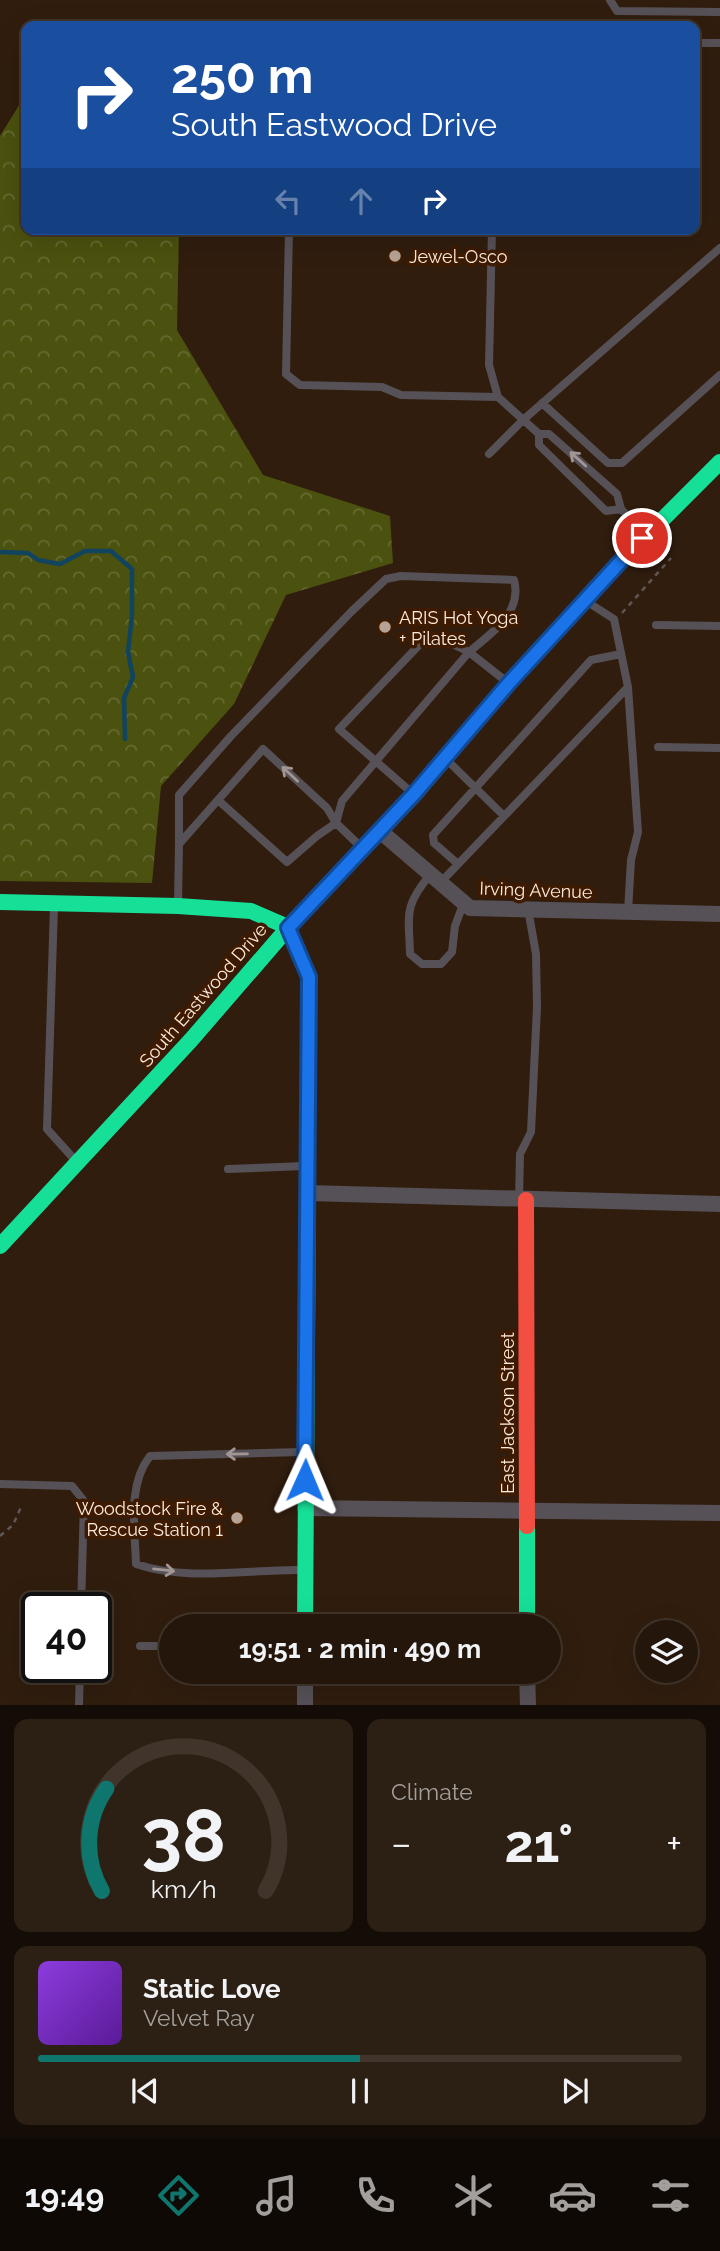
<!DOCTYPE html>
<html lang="en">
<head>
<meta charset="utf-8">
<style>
  body { margin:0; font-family:Raleway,sans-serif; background:#2c1f13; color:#f1f3f6; height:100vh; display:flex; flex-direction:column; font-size:26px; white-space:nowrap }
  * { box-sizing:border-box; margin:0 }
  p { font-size:23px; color:#a39f9c }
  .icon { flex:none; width:38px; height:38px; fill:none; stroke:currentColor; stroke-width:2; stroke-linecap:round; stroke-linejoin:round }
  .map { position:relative; height:1705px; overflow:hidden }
  .panel { display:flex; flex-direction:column; gap:14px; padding:14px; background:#140c06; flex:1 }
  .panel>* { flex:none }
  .banner { position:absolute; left:21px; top:21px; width:679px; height:214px; border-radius:14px; box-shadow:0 7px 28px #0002,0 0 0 2px #41352b; background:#1a4fa0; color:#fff; overflow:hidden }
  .tools { position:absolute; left:635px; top:1620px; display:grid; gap:14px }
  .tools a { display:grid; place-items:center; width:63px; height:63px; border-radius:50%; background:#24160a; box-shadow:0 7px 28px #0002,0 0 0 2px #41352b; font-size:35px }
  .speed { position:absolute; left:21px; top:1592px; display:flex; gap:14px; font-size:35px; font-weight:700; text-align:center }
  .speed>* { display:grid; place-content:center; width:91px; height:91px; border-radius:50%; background:#24160a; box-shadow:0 7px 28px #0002,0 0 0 2px #41352b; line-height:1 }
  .speed .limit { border:4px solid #111; border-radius:10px; background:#fff; color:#111 }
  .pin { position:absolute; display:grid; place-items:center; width:60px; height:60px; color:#fff; margin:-30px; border:4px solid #fff; border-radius:50%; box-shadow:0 2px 7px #0007 }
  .me { position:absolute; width:77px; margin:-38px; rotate:1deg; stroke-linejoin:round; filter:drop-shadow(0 0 5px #0008) }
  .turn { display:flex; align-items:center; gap:24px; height:147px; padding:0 35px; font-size:32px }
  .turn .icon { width:91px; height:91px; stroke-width:2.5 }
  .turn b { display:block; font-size:49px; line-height:60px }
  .lanes { display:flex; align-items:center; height:66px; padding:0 35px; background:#0003; justify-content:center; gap:35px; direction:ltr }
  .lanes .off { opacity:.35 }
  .big { font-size:52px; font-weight:700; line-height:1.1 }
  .panel .card { flex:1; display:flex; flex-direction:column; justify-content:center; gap:10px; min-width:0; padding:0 24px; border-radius:14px; background:#2c1f13 }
  .panel .dial { align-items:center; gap:0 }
  .dial svg { height:182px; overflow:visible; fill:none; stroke:#41352b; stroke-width:7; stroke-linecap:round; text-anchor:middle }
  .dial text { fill:#f1f3f6; stroke:none }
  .song { display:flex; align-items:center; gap:21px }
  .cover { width:84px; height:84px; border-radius:10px; background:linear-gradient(135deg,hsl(270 70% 55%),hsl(270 70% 35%)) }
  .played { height:7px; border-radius:4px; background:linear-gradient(90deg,#0f766e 50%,#41352b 50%) }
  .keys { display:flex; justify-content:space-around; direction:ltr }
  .heat { display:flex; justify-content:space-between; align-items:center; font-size:38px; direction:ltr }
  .panel .tiles { flex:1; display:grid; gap:14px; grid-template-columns:1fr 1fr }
  .card:last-child { grid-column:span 2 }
  .trip { position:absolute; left:159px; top:1614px; width:402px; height:70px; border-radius:35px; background:#24160a; box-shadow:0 7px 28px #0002,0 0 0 2px #41352b; font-weight:700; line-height:70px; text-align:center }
  .tabs { display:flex; height:112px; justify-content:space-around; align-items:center; background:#0e0904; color:#a39f9c }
  .tabs .icon { width:49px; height:49px }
  .tabs .selected { color:#0f766e }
  .tabs b { font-size:32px; color:#f1f3f6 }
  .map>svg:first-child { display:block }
</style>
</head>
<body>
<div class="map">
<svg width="720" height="1705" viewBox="0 0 720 1705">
  <defs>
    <pattern id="forest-crowns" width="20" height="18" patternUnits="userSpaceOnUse" patternTransform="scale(1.75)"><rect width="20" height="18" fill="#4b510e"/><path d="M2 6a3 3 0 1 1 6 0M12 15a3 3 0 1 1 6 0" fill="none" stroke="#666a31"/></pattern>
  </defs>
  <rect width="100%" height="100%" fill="#301d0e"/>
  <path fill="url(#forest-crowns)" d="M 26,94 L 26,229 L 179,229 L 177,330 L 263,475 L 390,516 L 393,563 L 286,595 L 234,704 L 161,786 L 152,883 L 0,881 L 0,136 Z"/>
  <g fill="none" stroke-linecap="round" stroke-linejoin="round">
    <path stroke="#11445e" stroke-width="4.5" d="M 0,552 L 28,553 L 38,560 L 60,564 L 85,551 L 111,551 L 132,569 L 132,616 L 128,652 L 133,677 L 124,698 L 125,739"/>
    <path stroke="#605755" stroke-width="2.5" stroke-dasharray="5 5" stroke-linecap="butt" d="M 622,613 L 671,558
      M 0,1536 L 13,1525 L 21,1507"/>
    <path stroke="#565157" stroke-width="8" d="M 610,0 L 617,11 L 720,12
      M 695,43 L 720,43
      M 289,229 L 286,374 L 300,385 L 382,387 L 401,395 L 498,397 L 539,434
      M 492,229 L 489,365 L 498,397
      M 542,403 L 608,463 L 622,463 L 720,375
      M 489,454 L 523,420 L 720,248
      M 621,509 L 606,511 L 539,445 L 539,434 L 549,434 L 617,494 L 621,509 L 643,532
      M 656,625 L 720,626
      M 658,747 L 720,748
      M 449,762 L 504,816
      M 218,800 L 287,862 L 317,836 L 336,823 L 342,801 L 469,652 L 452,644 L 422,642 L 339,729 L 411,792
      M 179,844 L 179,795 L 231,736 L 352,611 L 386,579 L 401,576 L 514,580 C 523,613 491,633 469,652 L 507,682
      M 458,864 L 434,843 L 433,835 L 591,660 L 621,654
      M 430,875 C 403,907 409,915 410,954 L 422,964 L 441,964 L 452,952 L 455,926 L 464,902
      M 440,883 L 628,687 L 614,619 L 589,603
      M 178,904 L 179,844 L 263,749 L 327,808 L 336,823 L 361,847
      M 54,906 L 47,1129 L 74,1159
      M 628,912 L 631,860 L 638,832 L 628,687
      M 228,1169 L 304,1166
      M 519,1200 L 520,1154 L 531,1132 L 537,1007 L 536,954 L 528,909
      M 0,1484 L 72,1486 L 84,1501 L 81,1608
      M 302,1570 C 248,1569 189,1582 136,1564 C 135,1529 127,1485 150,1456 L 302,1452
      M 140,1646 L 172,1646
      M 79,1705 L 80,1668"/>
    <path stroke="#565157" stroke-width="16" d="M 380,831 L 470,908 L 720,914
      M 307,1193 L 720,1204
      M 305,1508 L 720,1513
      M 305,1671 L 305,1705
      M 527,1671 L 528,1705"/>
    <path stroke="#16e098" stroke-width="16" d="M 613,569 L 720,462
      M 0,902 L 178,906 L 251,911 L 288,927 L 309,977 L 308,1103
      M 0,1246 L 191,1040 L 287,929
      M 527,1526 L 527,1626
      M 305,1626 L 307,1343"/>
    <path stroke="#ffcf43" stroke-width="16" d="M 287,929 L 414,795 L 509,683 L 613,569
      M 307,1343 L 308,1103"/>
    <path stroke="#f24e42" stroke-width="16" d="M 526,1200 L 527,1526"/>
  </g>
  <defs><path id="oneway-shaft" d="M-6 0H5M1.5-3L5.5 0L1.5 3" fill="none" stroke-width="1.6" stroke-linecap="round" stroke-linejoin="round" transform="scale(1.75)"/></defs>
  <g stroke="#a19694">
    <use href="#oneway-shaft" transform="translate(578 459) rotate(-138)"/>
    <use href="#oneway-shaft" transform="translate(290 774) rotate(-137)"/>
    <use href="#oneway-shaft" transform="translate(237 1454) rotate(179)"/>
    <use href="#oneway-shaft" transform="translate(164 1570) rotate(6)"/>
  </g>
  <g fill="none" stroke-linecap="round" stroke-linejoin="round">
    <g stroke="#114b97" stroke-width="18">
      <path id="route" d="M 305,1480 L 309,977 L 288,928 L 414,794 L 509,683 L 642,538"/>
    </g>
    <use href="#route" stroke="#1a73e8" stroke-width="12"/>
  </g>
  <g fill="#b5a395" stroke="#3e1b00" stroke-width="2.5">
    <circle cx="395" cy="256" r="7"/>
    <circle cx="385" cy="627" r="7"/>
    <circle cx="237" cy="1518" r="7"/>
  </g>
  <g text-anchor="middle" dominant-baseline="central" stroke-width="7" stroke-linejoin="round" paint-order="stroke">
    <g font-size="18" fill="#fdebde" stroke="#3e1b00" text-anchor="start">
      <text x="409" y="256">Jewel-Osco</text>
      <text x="399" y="617">ARIS Hot Yoga<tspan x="399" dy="21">+ Pilates</tspan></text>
      <text x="223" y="1508" text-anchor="end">Woodstock Fire &amp;<tspan x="223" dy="21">Rescue Station 1</tspan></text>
    </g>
    <g font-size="18" fill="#fdebde" stroke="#3e1b00">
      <text transform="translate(536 890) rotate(2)">Irving Avenue</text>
      <text transform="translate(203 995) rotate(-49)">South Eastwood Drive</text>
      <text transform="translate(507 1413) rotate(-90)">East Jackson Street</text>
    </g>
  </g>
</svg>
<div class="tools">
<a><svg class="icon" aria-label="layers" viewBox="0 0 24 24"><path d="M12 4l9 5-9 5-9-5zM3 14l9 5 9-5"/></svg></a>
</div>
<div class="speed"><div class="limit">40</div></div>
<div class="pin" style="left:642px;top:538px;background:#d93025"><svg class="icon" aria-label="arrive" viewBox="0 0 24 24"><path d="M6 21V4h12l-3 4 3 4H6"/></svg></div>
<svg class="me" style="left:305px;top:1480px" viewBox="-20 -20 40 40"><path d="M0-17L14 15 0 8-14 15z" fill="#1a73e8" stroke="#fff" stroke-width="4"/></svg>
<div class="trip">19:51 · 2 min · 490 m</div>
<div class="banner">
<div class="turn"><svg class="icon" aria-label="right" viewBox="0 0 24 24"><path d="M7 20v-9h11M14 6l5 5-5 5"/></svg><div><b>250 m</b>South Eastwood Drive</div></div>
<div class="lanes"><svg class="icon off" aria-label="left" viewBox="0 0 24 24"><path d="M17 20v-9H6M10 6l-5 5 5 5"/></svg><svg class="icon off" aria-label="ahead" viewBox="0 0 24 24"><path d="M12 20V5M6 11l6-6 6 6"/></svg><svg class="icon" aria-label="right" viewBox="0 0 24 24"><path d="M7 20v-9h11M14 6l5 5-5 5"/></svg></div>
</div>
</div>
<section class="panel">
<div class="tiles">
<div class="card dial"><svg viewBox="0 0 100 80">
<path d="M14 69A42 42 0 1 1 86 69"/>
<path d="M14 69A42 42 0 0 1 16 24" stroke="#0f766e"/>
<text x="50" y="56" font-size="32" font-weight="700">38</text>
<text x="50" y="72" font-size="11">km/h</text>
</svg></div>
<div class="card"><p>Climate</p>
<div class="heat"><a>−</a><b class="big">21°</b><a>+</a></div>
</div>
<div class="card">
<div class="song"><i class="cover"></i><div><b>Static Love</b><p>Velvet Ray</p></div></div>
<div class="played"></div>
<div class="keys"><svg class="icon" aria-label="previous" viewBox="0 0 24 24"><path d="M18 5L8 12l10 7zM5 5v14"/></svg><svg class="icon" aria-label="pause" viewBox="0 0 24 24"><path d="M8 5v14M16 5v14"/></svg><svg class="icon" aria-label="next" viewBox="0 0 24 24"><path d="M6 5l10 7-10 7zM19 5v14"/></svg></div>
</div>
</div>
</section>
<nav class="tabs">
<b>19:49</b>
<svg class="icon selected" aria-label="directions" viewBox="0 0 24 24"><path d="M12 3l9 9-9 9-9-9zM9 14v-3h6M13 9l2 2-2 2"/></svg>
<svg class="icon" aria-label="music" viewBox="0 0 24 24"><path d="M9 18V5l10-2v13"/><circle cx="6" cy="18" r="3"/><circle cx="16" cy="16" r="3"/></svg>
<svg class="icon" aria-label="phone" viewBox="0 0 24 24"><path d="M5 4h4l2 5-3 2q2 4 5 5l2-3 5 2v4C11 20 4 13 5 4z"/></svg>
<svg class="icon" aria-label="climate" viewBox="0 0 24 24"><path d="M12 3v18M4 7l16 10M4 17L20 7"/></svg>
<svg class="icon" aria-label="car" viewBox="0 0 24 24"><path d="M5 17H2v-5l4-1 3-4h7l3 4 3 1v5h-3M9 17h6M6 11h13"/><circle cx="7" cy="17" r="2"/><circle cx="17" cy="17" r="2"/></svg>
<svg class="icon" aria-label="filters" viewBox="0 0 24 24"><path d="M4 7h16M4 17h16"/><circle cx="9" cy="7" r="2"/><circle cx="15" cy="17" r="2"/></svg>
</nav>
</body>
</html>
